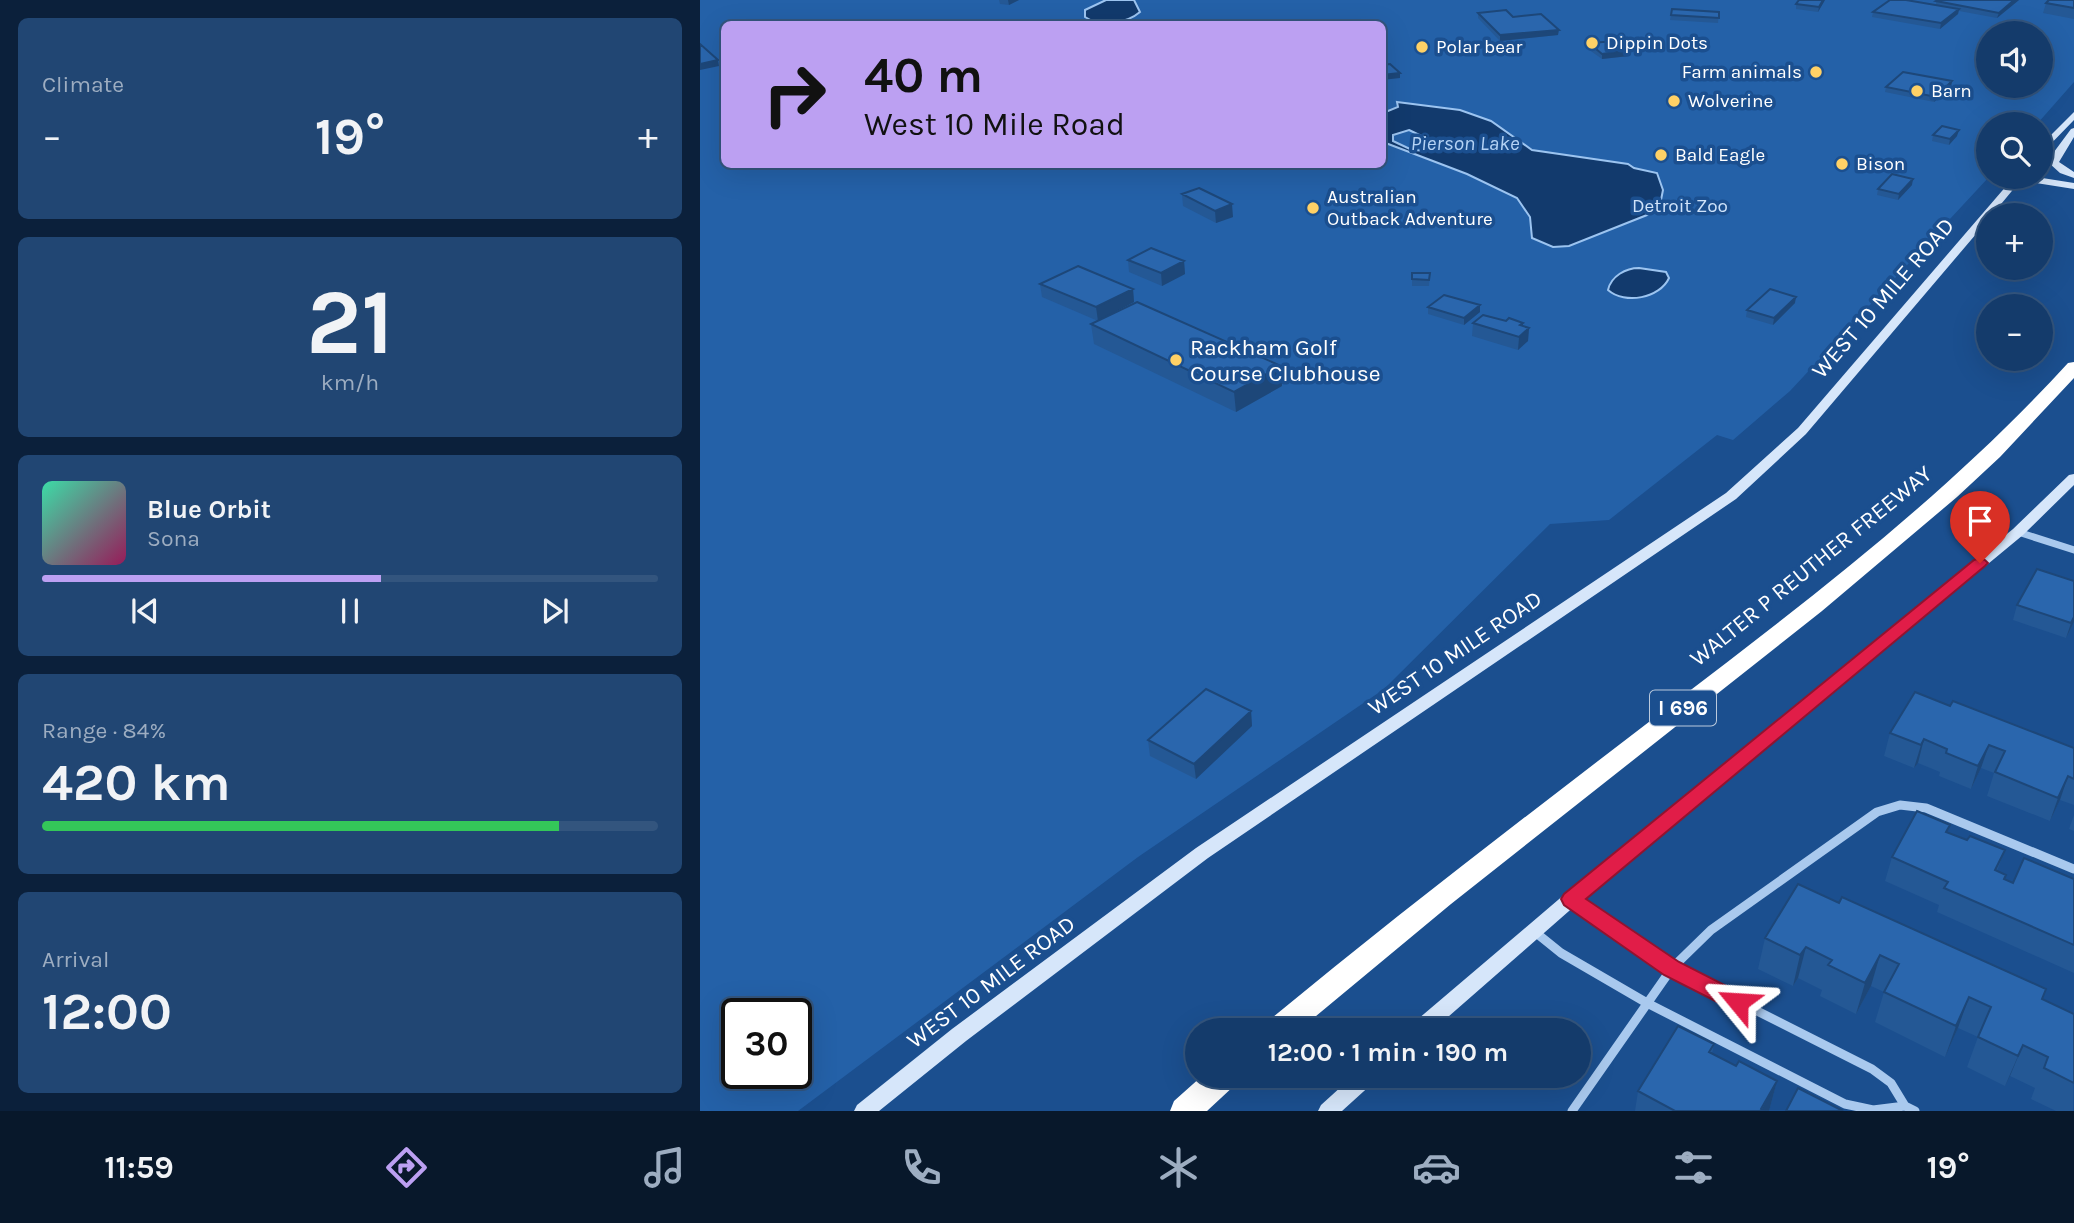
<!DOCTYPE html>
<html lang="en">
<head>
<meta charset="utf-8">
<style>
  body { margin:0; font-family:Karla,sans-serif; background:#214673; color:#f1f3f6; height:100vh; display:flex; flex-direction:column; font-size:26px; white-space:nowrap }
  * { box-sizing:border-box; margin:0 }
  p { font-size:23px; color:#9dadc1 }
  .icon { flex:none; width:38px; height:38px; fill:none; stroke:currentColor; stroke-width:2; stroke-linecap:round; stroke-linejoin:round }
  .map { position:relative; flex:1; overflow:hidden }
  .panel { display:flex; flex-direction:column; gap:18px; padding:18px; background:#0b203b; width:700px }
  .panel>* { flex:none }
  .hud { position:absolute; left:21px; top:21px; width:665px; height:147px; border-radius:10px; box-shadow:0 7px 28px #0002,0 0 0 2px #33557e; background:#bca0f2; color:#111; overflow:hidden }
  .fabs { position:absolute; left:1276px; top:21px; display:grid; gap:14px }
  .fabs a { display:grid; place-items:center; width:77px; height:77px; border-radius:50%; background:#143b6b; box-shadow:0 7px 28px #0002,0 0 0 2px #33557e; font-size:35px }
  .speed { position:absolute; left:21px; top:998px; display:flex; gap:14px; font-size:35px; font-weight:700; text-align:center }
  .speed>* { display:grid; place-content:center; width:91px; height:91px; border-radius:50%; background:#143b6b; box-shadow:0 7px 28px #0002,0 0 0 2px #33557e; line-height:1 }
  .speed .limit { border:4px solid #111; border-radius:10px; background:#fff; color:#111 }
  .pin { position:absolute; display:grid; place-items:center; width:60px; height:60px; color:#fff; margin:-72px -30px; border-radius:50% 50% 50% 0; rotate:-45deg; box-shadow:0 0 7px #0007 }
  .pin .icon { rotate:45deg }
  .me { position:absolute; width:77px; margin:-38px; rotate:297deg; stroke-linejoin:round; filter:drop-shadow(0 0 5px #0008) }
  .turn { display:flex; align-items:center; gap:24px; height:147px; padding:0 28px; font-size:32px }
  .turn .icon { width:91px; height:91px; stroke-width:2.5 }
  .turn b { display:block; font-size:49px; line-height:60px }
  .big { font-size:52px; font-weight:700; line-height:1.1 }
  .panel .widget { flex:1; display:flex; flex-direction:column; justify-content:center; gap:10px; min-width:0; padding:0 24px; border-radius:10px; background:#214673 }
  .panel .dial { align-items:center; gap:0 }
  .dial b { font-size:91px; line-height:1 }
  .song { display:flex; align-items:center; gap:21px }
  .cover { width:84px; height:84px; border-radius:10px; background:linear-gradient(135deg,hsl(160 70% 55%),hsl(330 70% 35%)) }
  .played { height:7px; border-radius:4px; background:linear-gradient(90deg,#bca0f2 55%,#33557e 55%) }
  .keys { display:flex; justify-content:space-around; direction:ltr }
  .heat { display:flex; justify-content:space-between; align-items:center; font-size:38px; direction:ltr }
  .charge { height:10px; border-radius:5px; background:linear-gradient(90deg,#34c759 84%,#33557e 0) }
  .trip { position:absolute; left:485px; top:1018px; width:406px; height:70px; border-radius:35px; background:#143b6b; box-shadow:0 7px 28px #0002,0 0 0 2px #33557e; font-weight:700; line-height:70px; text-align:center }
  .dock { display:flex; height:112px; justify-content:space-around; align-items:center; background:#08182b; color:#9dadc1 }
  .dock .icon { width:49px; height:49px }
  .dock .current { color:#bca0f2 }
  .dock b { font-size:32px; color:#f1f3f6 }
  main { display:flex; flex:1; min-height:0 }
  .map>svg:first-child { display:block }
</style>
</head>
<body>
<main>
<section class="panel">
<div class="widget"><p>Climate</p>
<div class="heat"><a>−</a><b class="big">19°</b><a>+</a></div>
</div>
<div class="widget dial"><b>21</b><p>km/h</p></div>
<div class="widget">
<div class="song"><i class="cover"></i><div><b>Blue Orbit</b><p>Sona</p></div></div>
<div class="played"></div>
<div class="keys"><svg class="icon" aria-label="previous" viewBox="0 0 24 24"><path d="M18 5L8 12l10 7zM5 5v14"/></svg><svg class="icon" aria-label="pause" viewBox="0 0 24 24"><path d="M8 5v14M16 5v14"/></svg><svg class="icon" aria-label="next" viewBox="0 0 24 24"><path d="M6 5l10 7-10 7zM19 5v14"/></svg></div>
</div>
<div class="widget"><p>Range · 84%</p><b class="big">420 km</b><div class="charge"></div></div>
<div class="widget"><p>Arrival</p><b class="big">12:00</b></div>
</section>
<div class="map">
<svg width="1374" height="1111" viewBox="0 0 1374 1111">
  <rect width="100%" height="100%" fill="#1b4f8f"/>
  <path fill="#2461a8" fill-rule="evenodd" d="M 0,0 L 1374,0 L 1374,82 L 1337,124 L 1288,124 L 1289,177 L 1090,391 L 1033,440 L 1017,435 L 909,520 L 850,524 L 684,689 L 438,857 L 98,1111 L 0,1111 ZM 24,24 L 682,24 L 682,164 L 24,164 ZM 1288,33 L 1340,33 L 1340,86 L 1288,86 ZM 37,1013 L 96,1013 L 96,1073 L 37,1073 Z"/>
  <path fill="#123a6d" stroke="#9cc4f0" stroke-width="2" fill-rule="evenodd" d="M 406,0 L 434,0 L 440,12 C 426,24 400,27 385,17 L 385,10 Z
    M 697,102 L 760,110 L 791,121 L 832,150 L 928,164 L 934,168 L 957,173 L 963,190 L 960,205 L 947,215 L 869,246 L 853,247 L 832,238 L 830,217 L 817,198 L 767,174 L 683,142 L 683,113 L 698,107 ZM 709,130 L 728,139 L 734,147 L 730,151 L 712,150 L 693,141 L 693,135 Z
    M 939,268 L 966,272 L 969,278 C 960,298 925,305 908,290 C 911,276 926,268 939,268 Z"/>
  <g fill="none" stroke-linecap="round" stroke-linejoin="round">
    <path stroke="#a9c9ee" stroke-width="7" d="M 1318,532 L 1374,550"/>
    <path stroke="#a9c9ee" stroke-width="9" d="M 872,900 L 972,968 L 1172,1069 L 1191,1083 L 1205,1106 L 1215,1111
      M 835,932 L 861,953 L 947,1003 L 1145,1104 L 1173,1110 L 1205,1106
      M 872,1111 L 972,968 L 1011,930 L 1177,812 L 1200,805 L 1226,808 L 1374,869"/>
    <path fill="#d6e6fa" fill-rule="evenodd" d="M 1374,112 L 1374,120 L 1340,155 L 1340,146 Z
      M 1374,128 L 1374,137 L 1359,162 L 1374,172 L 1374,178 L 1360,173 L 1349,163 L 1351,156 L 1371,129 Z
      M 1314,177 L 1324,177 L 1322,180 L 1336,177 L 1374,183 L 1374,189 L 1336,183 L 1316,186 L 1292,215 L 1288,215 L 1288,220 L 1106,434 L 1036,499 L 508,858 L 266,1041 L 179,1111 L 154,1111 L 157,1105 L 252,1029 L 496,848 L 1026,493 L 1098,428 Z
      M 1374,474 L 1374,485 L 1323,535 L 877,904 L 732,1031 L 708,1031 L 711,1025 L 865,894 L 1313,529 L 1369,475 Z
      M 653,1076 L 677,1076 L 674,1082 L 642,1111 L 618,1111 L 621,1105 Z"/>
    <path fill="#fff" fill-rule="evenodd" d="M 1374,362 L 1374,378 L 1300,457 L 1257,497 L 1122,611 L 751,904 L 598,1031 L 562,1031 L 567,1022 C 700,912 838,807 975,702 C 1114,596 1250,492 1368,363 Z
      M 502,1076 L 539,1076 L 535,1085 L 507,1111 L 470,1111 L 474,1101 Z"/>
  </g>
  <path fill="#245895" d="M 299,0 L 319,0 L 309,5 L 300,4 Z
    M 1125,0 L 1118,12 L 1096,9 L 1096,4 Z
    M 1319,0 L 1297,18 L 1259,11 L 1258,14 L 1240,29 L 1172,17 L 1173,12 L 1236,5 L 1236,1 Z
    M 1347,0 L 1374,0 L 1374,19 L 1343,13 Z
    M 1019,12 L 1018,23 L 970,20 L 971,15 Z
    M 778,13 L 813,17 L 858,35 L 800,41 L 778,18 Z
    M 889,43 L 930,50 L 929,56 L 902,59 L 888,49 Z
    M 1252,81 L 1251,87 L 1234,102 L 1185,92 L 1186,87 Z
    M 1233,135 L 1257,136 L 1249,145 L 1232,141 Z
    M 1212,185 L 1198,200 L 1177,195 L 1178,189 Z
    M 482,194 L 533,217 L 516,223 L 483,206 Z
    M 428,260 L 484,261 L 485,274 L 462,286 L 429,272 Z
    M 712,273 L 730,273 L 729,286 L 712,286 Z
    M 340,284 L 433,289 L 434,302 L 398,321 L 342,297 Z
    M 1095,303 L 1073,325 L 1046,317 L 1047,310 Z
    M 728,307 L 780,312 L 764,325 L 728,314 Z
    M 806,321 L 823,323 L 823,326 L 829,328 L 828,341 L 818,350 L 772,336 L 773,323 Z
    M 391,324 L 581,366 L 582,386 L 536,412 L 394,344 Z
    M 1317,605 L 1374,622 L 1366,638 L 1313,620 Z
    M 1250,706 L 1374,748 L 1374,805 L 1360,800 L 1350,821 L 1287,796 L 1294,773 L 1281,768 L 1271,789 L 1239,776 L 1240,772 L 1218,763 L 1214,768 L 1184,756 L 1190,733 Z
    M 551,711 L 552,726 L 496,779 L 450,756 L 448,740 Z
    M 1374,815 L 1374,831 L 1369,829 Z
    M 1250,825 L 1247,832 L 1267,840 L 1305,850 L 1297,871 L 1306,875 L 1304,879 L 1313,883 L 1374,879 L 1374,973 L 1237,912 L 1239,905 L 1185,881 L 1192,857 Z
    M 1098,884 L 1374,1014 L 1373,1111 L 1356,1111 L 1331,1099 L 1335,1088 L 1310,1076 L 1305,1086 L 1267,1067 L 1278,1037 L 1258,1028 L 1245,1057 L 1175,1022 L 1184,992 L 1171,986 L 1156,1014 L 1120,996 L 1122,990 L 1098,978 L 1093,986 L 1058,969 L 1065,938 Z
    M 1014,1044 L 1012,1054 L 1036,1066 L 1077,1081 L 1069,1111 L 935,1111 L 938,1091 Z"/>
  <path fill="#1d4779" d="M 308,0 L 319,0 L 309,5 Z
    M 1123,0 L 1125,0 L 1118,12 L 1119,7 Z
    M 1314,0 L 1319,0 L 1297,18 L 1299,13 Z
    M 1259,9 L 1258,14 L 1240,29 L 1241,23 Z
    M 859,30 L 858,35 L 800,41 L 800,35 Z
    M 930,50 L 929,56 L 902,59 L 902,54 Z
    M 18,60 L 19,66 L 0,70 L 0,64 Z
    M 700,73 L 700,78 L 682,80 L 682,75 Z
    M 1252,81 L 1251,87 L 1234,102 L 1236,97 Z
    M 1259,130 L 1257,136 L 1249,145 L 1250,139 Z
    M 1213,179 L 1212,185 L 1198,200 L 1199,194 Z
    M 532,204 L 533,217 L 516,223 L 515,211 Z
    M 484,261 L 485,274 L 462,286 L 461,273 Z
    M 433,289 L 434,302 L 398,321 L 396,307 Z
    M 1096,297 L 1095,303 L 1073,325 L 1074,318 Z
    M 780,305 L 780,312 L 764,325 L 764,318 Z
    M 823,323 L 822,334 L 829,328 L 828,341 L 818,350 L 820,325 Z
    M 581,366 L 582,386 L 536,412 L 534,392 Z
    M 1374,617 L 1374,622 L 1366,638 L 1371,623 Z
    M 551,711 L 552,726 L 496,779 L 494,764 Z
    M 1224,739 L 1218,763 L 1214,768 L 1221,745 Z
    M 1289,745 L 1281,768 L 1271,789 L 1278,766 Z
    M 1368,776 L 1360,800 L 1350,821 L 1358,798 Z
    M 1106,947 L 1098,978 L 1093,986 L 1100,955 Z
    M 1180,955 L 1171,986 L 1156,1014 L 1165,983 Z
    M 1269,997 L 1258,1028 L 1245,1057 L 1256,1026 Z
    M 1323,1045 L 1310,1076 L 1305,1086 L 1318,1056 Z
    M 1077,1081 L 1069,1111 L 1061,1111 Z"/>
  <path fill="#2a66ad" stroke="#1d4779" stroke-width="2" d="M 1099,0 L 1123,0 L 1119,7 L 1096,4 Z
    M 1190,0 L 1206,0 L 1259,9 L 1241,23 L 1173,12 Z
    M 1238,0 L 1314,0 L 1299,13 L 1236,1 Z
    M 1349,0 L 1374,0 L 1374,8 L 1346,3 Z
    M 972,9 L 1019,12 L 1019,18 L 971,15 Z
    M 806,10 L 813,17 L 841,14 L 859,30 L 800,35 L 778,13 Z
    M 917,41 L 930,50 L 902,54 L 889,43 Z
    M 0,44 L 18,60 L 0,64 Z
    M 690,64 L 700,73 L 682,75 L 682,65 Z
    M 1203,72 L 1252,81 L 1236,97 L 1186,87 Z
    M 1242,126 L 1259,130 L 1250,139 L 1233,135 Z
    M 1192,174 L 1213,179 L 1199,194 L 1178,189 Z
    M 499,188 L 532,204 L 515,211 L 482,194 Z
    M 451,248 L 484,261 L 461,273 L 428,260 Z
    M 378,266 L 433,289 L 396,307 L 340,284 Z
    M 712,273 L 730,273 L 729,280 L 712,279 Z
    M 1070,289 L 1096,297 L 1074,318 L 1047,310 Z
    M 744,295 L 780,305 L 764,318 L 728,307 Z
    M 437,302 L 581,366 L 534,392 L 391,324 Z
    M 783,315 L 806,321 L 809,318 L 823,323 L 820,325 L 829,328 L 819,337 L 773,323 Z
    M 1337,569 L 1374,581 L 1374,617 L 1371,623 L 1317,605 Z
    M 506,689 L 551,711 L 494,764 L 448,740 Z
    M 1215,692 L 1250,706 L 1253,701 L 1374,748 L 1374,779 L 1368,776 L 1358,798 L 1295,772 L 1305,751 L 1289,745 L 1278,766 L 1246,753 L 1247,749 L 1224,739 L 1221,745 L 1190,733 Z
    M 1217,811 L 1250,825 L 1246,832 L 1267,840 L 1270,836 L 1305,850 L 1295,870 L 1306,875 L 1304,879 L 1313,883 L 1324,858 L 1374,879 L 1374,945 L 1244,888 L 1248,882 L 1192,857 Z
    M 1098,884 L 1139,903 L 1142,897 L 1346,989 L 1342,999 L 1374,1014 L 1374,1083 L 1344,1068 L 1348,1057 L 1323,1045 L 1318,1056 L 1278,1037 L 1291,1007 L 1269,997 L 1256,1026 L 1184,992 L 1199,964 L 1180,955 L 1165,983 L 1128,965 L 1132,960 L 1106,947 L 1100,955 L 1065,938 Z
    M 978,1026 L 1014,1044 L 1009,1052 L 1036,1066 L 1039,1061 L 1077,1081 L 1061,1109 L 1064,1111 L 975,1111 L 938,1091 Z
    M 1098,1088 L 1143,1111 L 1086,1111 Z"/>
  <path fill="#e11d48" stroke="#92132f" stroke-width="2" d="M 1280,558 L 1285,560 L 1288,563 L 1285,566 L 886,899 L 979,962 L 1046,996 L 1049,1002 L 1046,1009 L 1038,1011 L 1031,1009 L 964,975 L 864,905 L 861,899 L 864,894 L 1274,560 Z"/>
  <g fill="#ffd166" stroke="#1b4f8f" stroke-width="2.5">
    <circle cx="892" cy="43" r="7"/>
    <circle cx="722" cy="47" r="7"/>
    <circle cx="1116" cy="72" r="7"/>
    <circle cx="1217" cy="91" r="7"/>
    <circle cx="974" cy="101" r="7"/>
    <circle cx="961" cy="155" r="7"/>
    <circle cx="1142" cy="164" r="7"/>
    <circle cx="613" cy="208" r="7"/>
    <circle cx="476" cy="360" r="7"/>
  </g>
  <g text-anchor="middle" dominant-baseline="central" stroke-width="7" stroke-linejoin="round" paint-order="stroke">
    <g font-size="19" fill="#fff" stroke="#1b4f8f" text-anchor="start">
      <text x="906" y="43">Dippin Dots</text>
      <text x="736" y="47">Polar bear</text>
      <text x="1102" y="72" text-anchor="end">Farm animals</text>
      <text x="1231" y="91">Barn</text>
      <text x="988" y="101">Wolverine</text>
      <text x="975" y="155">Bald Eagle</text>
      <text x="1156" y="164">Bison</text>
      <text x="627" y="197">Australian<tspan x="627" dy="22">Outback Adventure</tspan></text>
    </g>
    <g font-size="19" fill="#cfe3fa" stroke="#1b4f8f">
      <text x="980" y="206">Detroit Zoo</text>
    </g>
    <g font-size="21" font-style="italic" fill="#b5d3f5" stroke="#1b4f8f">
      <text x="765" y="143">Pierson Lake</text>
    </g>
    <rect fill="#1b4f8f" stroke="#bbcadd" stroke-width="2" x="950" y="690.5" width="66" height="35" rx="5"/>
    <g font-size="21" font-weight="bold" fill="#fff">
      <text x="983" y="708">I 696</text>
    </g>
    <g font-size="23" fill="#fff" stroke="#1b4f8f">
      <text transform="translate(1183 298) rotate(-49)">WEST 10 MILE ROAD</text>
      <text transform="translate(1111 566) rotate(-39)">WALTER P REUTHER FREEWAY</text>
      <text transform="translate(755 653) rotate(-34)">WEST 10 MILE ROAD</text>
      <text transform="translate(291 982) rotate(-37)">WEST 10 MILE ROAD</text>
    </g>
    <g font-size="23" fill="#fff" stroke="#1b4f8f" text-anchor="start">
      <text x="490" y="347">Rackham Golf<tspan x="490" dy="26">Course Clubhouse</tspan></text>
    </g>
  </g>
</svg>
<div class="fabs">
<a><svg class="icon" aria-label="sound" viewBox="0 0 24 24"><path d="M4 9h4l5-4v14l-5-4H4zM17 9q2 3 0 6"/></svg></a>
<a><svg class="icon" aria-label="search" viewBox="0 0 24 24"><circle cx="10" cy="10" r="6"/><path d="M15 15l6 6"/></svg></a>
<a>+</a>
<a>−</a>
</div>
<div class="speed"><div class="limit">30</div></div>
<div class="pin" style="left:1280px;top:563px;background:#d93025"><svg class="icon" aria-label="arrive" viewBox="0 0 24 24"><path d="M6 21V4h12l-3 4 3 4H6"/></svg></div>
<svg class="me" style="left:1038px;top:1002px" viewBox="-20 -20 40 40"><path d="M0-17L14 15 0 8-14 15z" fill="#e11d48" stroke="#fff" stroke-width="4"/></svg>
<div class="trip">12:00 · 1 min · 190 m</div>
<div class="hud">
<div class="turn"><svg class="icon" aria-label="right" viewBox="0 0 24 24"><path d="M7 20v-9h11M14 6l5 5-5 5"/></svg><div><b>40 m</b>West 10 Mile Road</div></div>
</div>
</div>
</main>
<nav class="dock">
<b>11:59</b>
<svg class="icon current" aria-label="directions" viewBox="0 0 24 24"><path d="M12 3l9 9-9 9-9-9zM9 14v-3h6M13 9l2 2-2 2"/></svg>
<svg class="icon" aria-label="music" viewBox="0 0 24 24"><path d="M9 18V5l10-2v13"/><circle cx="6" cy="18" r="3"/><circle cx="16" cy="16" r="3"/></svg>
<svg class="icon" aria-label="phone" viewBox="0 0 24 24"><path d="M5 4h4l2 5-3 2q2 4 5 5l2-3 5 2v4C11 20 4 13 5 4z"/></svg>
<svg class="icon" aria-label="climate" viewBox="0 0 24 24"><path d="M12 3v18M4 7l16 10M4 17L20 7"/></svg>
<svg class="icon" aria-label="car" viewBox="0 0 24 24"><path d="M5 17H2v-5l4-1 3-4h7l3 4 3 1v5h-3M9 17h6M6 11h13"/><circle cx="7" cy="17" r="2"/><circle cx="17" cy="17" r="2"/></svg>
<svg class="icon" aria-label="filters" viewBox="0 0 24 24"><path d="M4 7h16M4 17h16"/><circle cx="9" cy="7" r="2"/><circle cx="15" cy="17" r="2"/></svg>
<b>19°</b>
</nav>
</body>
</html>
